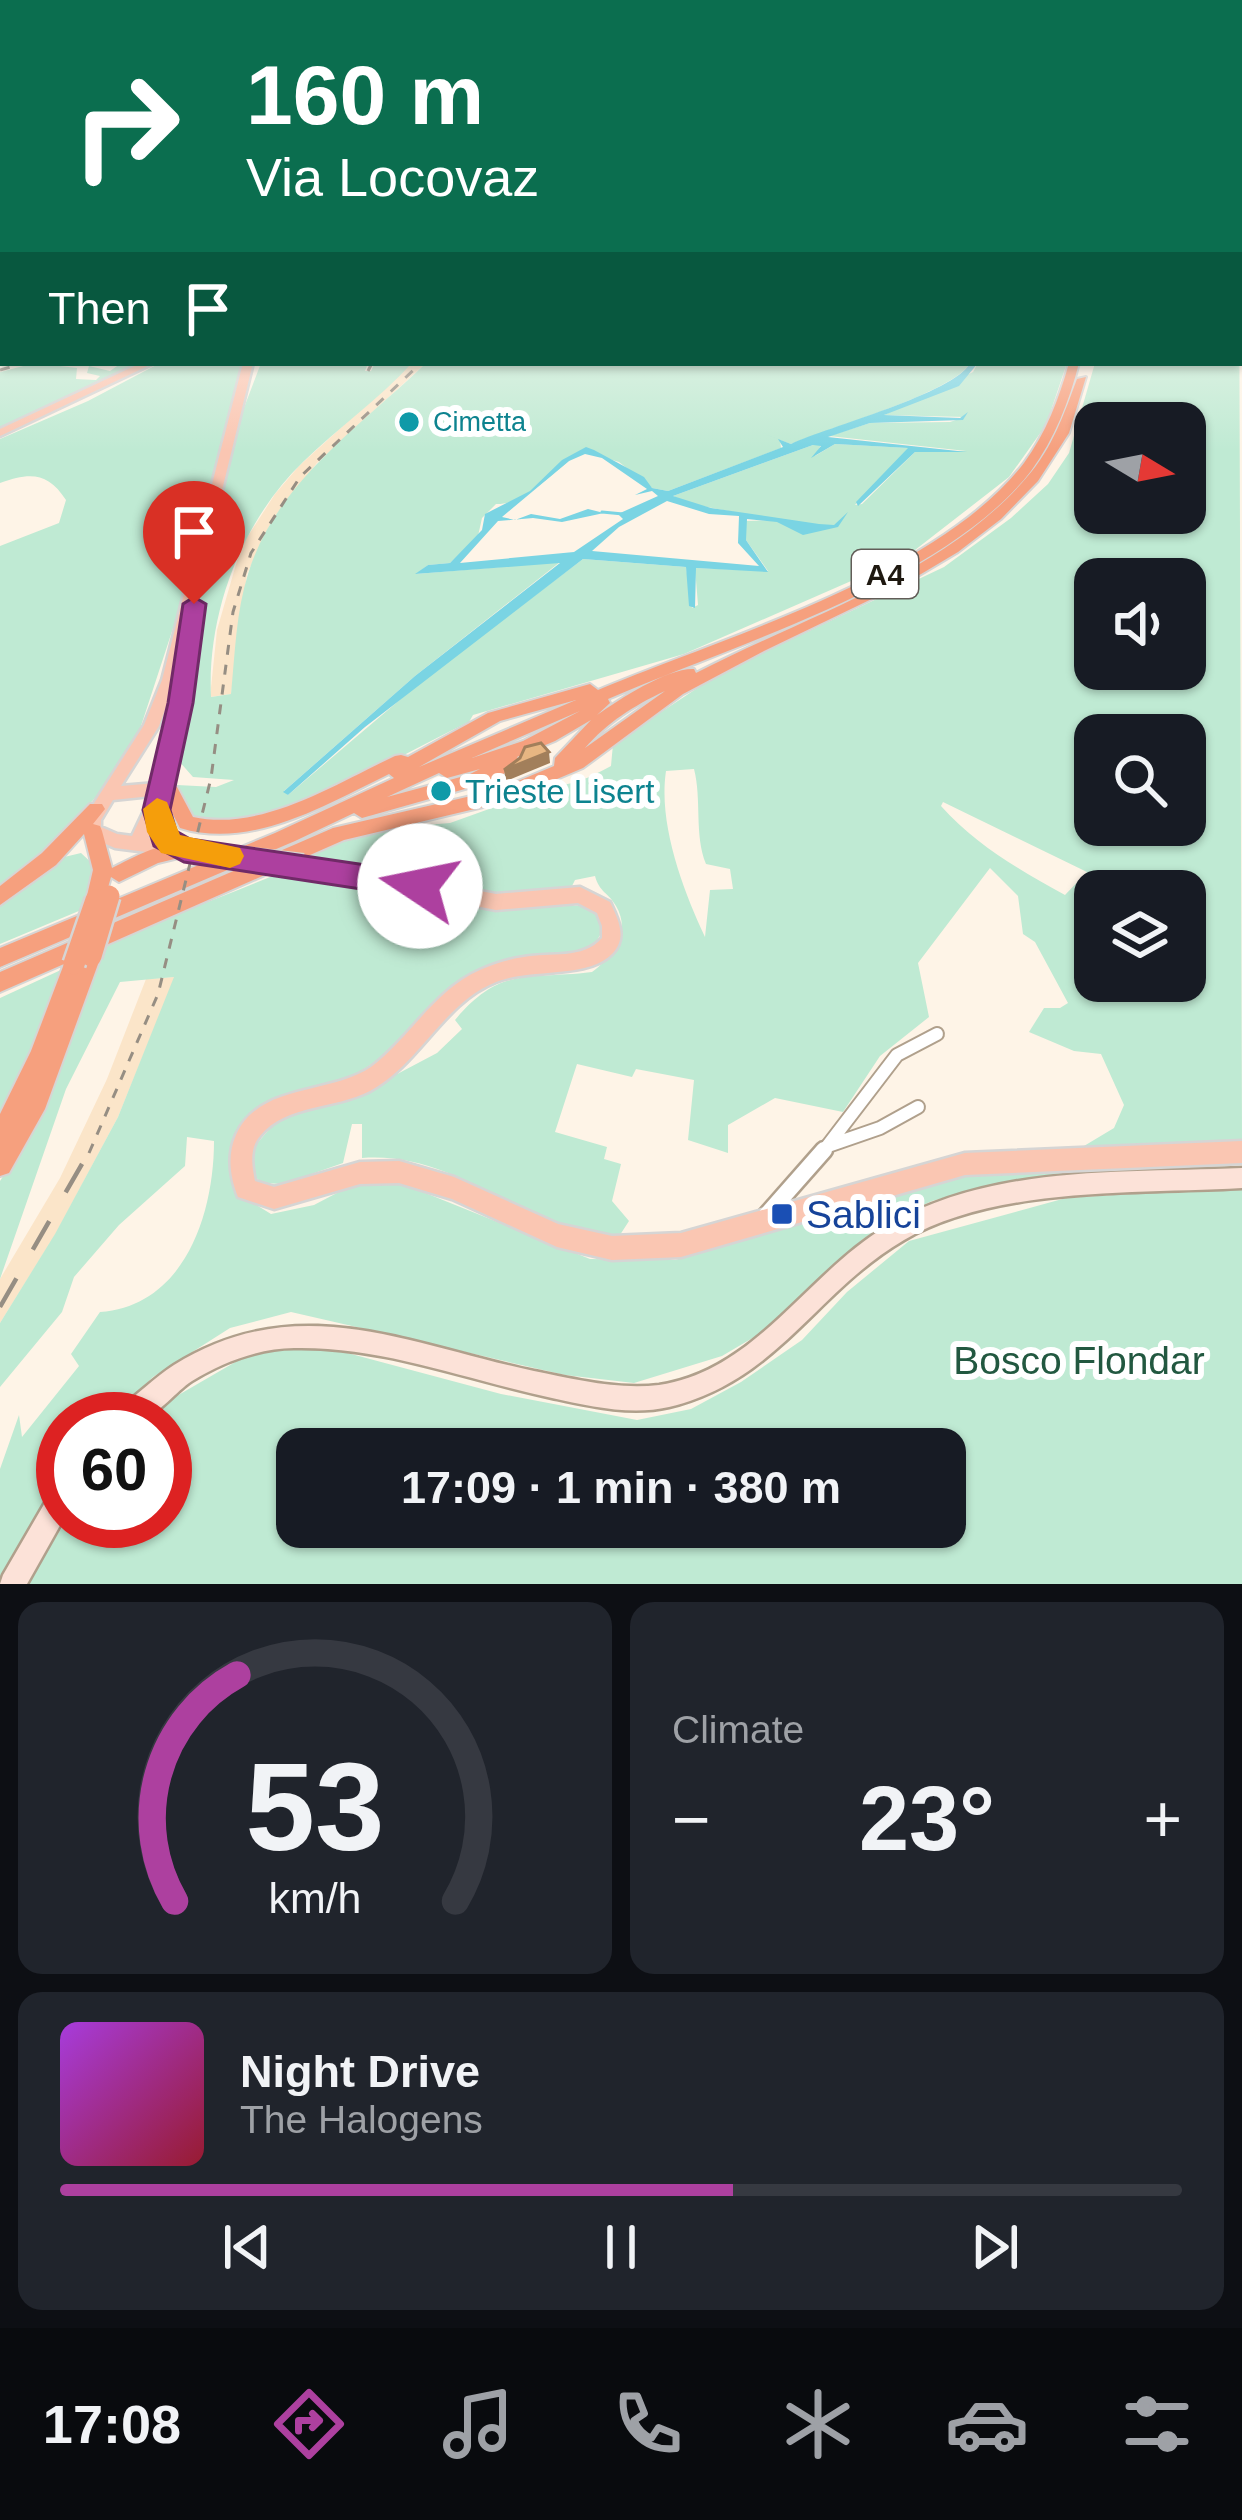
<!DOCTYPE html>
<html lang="en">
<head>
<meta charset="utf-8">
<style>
  body { margin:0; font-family:Arial,sans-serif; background:#20242c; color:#f1f3f6; height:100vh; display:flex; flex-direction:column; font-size:45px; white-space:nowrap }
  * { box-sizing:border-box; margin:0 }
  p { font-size:39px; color:#9ea1a6 }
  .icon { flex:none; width:66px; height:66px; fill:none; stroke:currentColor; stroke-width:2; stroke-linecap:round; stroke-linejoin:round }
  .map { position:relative; height:1584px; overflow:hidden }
  .panel { display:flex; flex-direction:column; gap:18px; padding:18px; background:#0d0f14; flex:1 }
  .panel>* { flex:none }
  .guide { position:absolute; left:0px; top:0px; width:1242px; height:366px; box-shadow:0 3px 9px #0004; background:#0b6e4f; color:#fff; overflow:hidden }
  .needle { width:78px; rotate:100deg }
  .controls { position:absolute; left:1074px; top:402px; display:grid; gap:24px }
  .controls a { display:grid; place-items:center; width:132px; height:132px; border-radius:24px; background:#171b24; box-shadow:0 3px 9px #0004; font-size:60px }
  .speed { position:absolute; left:36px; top:1392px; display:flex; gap:24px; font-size:60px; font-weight:700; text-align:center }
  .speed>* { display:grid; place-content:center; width:156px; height:156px; border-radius:50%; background:#171b24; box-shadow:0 3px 9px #0004; line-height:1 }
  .speed .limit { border:18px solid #d22; background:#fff; color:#111 }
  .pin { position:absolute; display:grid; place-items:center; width:102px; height:102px; color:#fff; margin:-123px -51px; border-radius:50% 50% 50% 0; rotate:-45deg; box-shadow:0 0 12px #0007 }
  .pin .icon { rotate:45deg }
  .me { position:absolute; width:132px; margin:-66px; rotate:281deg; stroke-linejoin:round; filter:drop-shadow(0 0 9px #0008) }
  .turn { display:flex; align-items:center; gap:42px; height:252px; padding:0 48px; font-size:54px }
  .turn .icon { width:156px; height:156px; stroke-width:2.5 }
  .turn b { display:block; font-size:84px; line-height:102px }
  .then { display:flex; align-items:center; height:114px; padding:0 48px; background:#0003; gap:24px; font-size:45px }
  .big { font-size:90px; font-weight:700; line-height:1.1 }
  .panel .card { flex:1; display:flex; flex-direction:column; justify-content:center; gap:18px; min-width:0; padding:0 42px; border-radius:24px; background:#20242c }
  .panel .dial { align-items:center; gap:0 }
  .dial svg { height:312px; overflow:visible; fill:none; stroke:#363941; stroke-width:7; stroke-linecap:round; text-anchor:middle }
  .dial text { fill:#f1f3f6; stroke:none }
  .song { display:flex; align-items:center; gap:36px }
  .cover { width:144px; height:144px; border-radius:18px; background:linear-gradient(135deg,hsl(280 70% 55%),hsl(350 70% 35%)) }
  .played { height:12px; border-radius:6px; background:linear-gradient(90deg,#ad409f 60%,#363941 60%) }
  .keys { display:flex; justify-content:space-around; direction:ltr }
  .heat { display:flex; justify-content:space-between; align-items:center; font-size:66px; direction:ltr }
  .panel .tiles { flex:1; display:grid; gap:18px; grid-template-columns:1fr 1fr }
  .card:last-child { grid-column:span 2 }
  .trip { position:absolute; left:276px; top:1428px; width:690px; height:120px; border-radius:24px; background:#171b24; box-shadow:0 3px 9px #0004; font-weight:700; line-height:120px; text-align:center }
  .tab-bar { display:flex; height:192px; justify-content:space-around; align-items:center; background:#090b0e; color:#9ea1a6 }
  .tab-bar .icon { width:84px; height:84px }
  .tab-bar .active { color:#ad409f }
  .tab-bar b { font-size:54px; color:#f1f3f6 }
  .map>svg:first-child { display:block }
</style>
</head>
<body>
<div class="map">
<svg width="1242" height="1584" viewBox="0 0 1242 1584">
  <rect width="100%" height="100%" fill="#fef4e7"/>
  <path fill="#fbe5c9" d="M 412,363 L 426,363 L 317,463 L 272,520 L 247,574 L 231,694 L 210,697 L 217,630 L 241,547 L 275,494 L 299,466 Z
    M 175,977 L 118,1117 L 55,1235 L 0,1323 L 0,1279 L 60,1178 L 107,1079 L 146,979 Z"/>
  <path fill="#bfead3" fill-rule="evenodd" d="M 1239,230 L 1242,1144 L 1079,1149 L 1114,1128 L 1124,1105 L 1101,1054 L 1074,1051 L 1029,1032 L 1044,1008 L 1060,1008 L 1068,1003 L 1035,942 L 1023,934 L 1018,896 L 990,868 L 918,963 L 929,1017 L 880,1056 L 843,1112 L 775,1098 L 728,1125 L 728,1153 L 688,1140 L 694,1080 L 636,1069 L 632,1077 L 577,1064 L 555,1132 L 607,1147 L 604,1159 L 621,1164 L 612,1201 L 629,1221 L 618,1238 C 590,1233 562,1230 537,1217 C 480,1189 429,1153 362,1158 L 362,1124 L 352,1124 L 343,1163 L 283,1184 L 262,1183 L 253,1175 L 254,1147 L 277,1120 L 348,1100 L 437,1053 L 462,1029 L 455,1020 C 501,965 529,980 592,972 C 612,957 632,933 616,906 C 609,893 599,892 595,876 L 575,880 L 571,888 L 503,894 L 302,857 L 351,836 L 380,829 L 450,823 L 514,800 L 518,804 L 539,785 C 566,789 587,779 611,766 L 613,744 L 720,673 L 944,567 L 1011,518 L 1048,484 L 1069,453 L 1095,363 L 1239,363 ZM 1095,423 L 1185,423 L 1185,513 L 1095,513 ZM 1095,579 L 1185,579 L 1185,669 L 1095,669 ZM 1095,735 L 1185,735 L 1185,825 L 1095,825 ZM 694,769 C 702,800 694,835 706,864 L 730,869 L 733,889 L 710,890 L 705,937 C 683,890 658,824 666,771 ZM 943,802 L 1087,872 L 1065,895 C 1018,869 977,846 941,806 ZM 1095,891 L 1185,891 L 1185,981 L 1095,981 Z
    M 35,363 L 77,368 L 76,379 L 96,380 L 100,376 L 87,373 L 89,366 L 110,371 L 120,364 L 92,363 L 144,363 L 0,431 L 0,372 Z
    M 160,363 L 243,363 L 179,610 L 140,729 L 107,785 L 53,844 L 0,887 L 0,546 L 59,523 L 66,500 C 48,472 30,472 0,483 L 0,439 L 88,401 Z
    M 261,363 L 368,363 L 365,371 L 371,371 L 375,363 L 412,363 C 379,399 338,428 303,462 C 242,521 207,612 211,697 L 231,694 C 235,654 236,612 248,574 C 276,482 360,427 426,363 L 970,363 C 955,392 826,429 791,444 L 780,440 L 781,448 L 668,491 L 652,488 L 619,462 L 582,451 C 558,467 526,505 496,504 L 482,518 L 478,536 L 450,563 L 428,565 L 416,574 L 560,562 L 415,676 L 284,791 L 288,795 L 422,681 L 583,559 L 686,567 L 692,608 L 698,605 L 695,568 L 768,571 L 746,540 L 745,521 L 776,520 L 691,504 L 673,496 L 813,445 L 821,445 L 815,456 L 835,444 L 909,448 L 855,505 L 862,504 L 915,452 L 966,451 L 829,436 L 870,423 L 950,422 L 965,417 L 884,415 L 973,372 L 978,363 L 1067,363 L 1046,425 L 1009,477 L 906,557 L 684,654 L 473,715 L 469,722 C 383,763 291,825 193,819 L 180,803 L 177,785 L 216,787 L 234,780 L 193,777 L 178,760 L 202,576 L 237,426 Z
    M 81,853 L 96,867 L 86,908 L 0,944 L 0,905 L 60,858 Z
    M 291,868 L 453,898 L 491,910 L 586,905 L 600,915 L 602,932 L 591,950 C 549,961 503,953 465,978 C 428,1004 401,1048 361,1071 C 300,1105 211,1090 237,1193 L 271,1214 L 314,1205 L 354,1184 L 403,1184 L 590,1259 L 675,1260 L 969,1175 L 1242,1166 L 1242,1170 L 983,1187 L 932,1201 L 892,1219 L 863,1239 L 771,1327 L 722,1356 L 634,1383 L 565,1375 L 291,1312 L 230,1328 L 153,1377 L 110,1419 L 63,1419 L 63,1477 L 0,1578 L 0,1469 L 19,1415 L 22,1437 L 79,1366 L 71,1354 L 100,1312 C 184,1306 214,1215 214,1141 L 187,1137 L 185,1166 L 119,1225 L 74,1277 L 62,1312 L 0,1387 L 0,1323 L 55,1234 L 118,1117 L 174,977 L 120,982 L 66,1089 L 0,1279 L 0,1181 L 31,1132 L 100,950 C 161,917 227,896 291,868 Z
    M 63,969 L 46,1021 L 0,1122 L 0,998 Z
    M 1242,1187 L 1242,1584 L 26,1584 L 66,1521 L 165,1521 L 165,1419 L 151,1419 L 175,1397 L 244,1357 L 282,1345 L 325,1347 L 501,1394 L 637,1420 L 691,1409 L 741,1382 L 802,1340 L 847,1292 L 909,1241 L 1066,1198 ZM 297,1449 L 945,1449 L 945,1527 L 297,1527 Z"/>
  <path fill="#7ad4e3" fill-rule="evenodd" d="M 970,363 L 978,363 L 959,386 L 884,415 L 960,418 L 968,412 L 963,420 L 870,423 L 828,437 L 967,452 L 915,452 L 858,506 L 856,502 L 908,448 L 835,444 L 811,458 L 821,446 L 813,445 L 673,496 L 711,508 L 819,524 L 834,525 L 848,512 L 838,527 L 803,535 L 777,522 L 747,519 L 746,540 L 768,572 L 696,568 L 695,608 L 689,606 L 686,567 L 583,559 L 365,727 L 288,795 L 283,792 L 415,676 L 560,563 L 415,574 L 428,565 L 450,563 L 482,530 L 485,514 L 530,491 L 562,460 L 586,447 L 594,450 L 644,477 L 652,488 L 668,491 L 783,447 L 778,439 L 752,429 L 791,444 C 827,427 955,393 970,363 ZM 585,454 L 602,458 L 647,489 L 635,495 L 652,491 L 658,496 L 618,514 L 623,519 L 574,552 L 460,563 L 498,521 L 533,518 L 562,522 L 604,513 L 588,509 L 560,519 L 531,514 L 515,520 L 502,517 L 569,461 ZM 667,501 L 709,514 L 739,516 L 738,543 L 759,566 L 592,551 L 619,527 Z"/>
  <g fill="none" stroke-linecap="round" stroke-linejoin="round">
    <path stroke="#7ad4e3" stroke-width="3" d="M 602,512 L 623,514"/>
    <g stroke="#b0a08c" stroke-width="16">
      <path id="minor-far1" d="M 828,1146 L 880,1128 L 918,1107
        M 822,1153 L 897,1055 L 937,1034"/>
    </g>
    <g stroke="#b0a08c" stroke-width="21">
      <path id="minor" d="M 764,1218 L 824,1150"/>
    </g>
    <g stroke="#b0a08c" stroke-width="5">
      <path id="secondary" d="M 1242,1168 L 1242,1188 C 1137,1194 996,1186 904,1240 C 815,1292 779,1380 669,1407 C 631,1416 589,1406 552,1398 C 467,1380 382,1346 294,1348 C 259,1348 221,1363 192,1381 C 176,1391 159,1415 141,1419 C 133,1421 122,1419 114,1419 L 117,1410 C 136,1396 154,1378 174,1365 C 297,1288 407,1344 534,1371 C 574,1379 617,1390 659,1385 C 756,1371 808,1272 887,1226 C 991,1164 1126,1173 1242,1168 Z
        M 63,1483 L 63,1520 L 27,1584 L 0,1584 L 3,1575 L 54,1487 Z"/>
    </g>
    <g stroke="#d6d5d4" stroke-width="5">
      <path id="primary" d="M 141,363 L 154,363 L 0,436 L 0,429 Z
        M 243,363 L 253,363 L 188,630 L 196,631 L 198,634 L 171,789 L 149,838 L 184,844 L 187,849 L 184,854 L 178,856 L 115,848 L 87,836 L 84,819 L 144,725 L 162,680 ZM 174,685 L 156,783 L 121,786 L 159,726 ZM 151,796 L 132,836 L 117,834 L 101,827 L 101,820 L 113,800 Z
        M 303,858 L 496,894 L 580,887 L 610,902 C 618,919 628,938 612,954 C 588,979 529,968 496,982 C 443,1003 420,1064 370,1091 C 336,1109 286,1104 260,1136 C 249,1149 252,1166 255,1181 L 274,1187 L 360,1162 L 399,1161 L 454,1177 L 558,1224 L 612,1236 L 681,1233 L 965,1153 L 1242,1141 L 1242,1163 L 965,1175 L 681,1257 L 612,1260 L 557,1247 L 452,1199 L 399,1183 L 360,1184 L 274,1209 L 238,1197 C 230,1177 227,1155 236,1135 C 259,1083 330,1095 371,1067 C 410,1038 434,990 480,970 C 494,964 509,959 524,957 C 550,952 583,960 602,938 L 602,926 L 597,913 L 578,903 L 496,910 L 303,872 L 297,870 L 294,865 L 297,860 Z"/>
    </g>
    <g stroke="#d6d5d4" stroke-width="4">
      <path id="motorway" d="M 1069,363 L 1079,363 C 1069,402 1055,438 1031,471 C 945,582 735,644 608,699 L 610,703 L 597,715 C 620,699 667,668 694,669 L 696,673 C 805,616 945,574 1027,477 C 1052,449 1064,414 1077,379 L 1086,377 L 1069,433 L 1038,481 L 1001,519 L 958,552 L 911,580 L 766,650 L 683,694 L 583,768 L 500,803 L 344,840 L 97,949 L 101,956 L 45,1109 L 9,1173 L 0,1176 L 0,1114 L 31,1051 L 64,964 L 0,992 L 0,972 L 333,828 L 497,790 L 554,766 L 555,758 L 591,720 L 555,741 L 517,757 L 521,762 L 518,767 L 479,785 L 362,818 L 354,813 L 295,841 L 0,967 L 0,948 L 96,908 L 89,906 L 86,900 L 93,870 L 84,834 L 56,865 L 0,905 L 0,886 L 42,853 L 90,804 L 102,804 L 105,809 L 93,824 L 100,826 L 102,831 L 112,868 C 137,856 163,840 191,845 L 194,850 L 191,855 L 158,863 L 119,882 L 111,877 L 103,905 L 275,833 L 394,778 L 389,774 C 325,805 252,850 180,828 L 164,797 L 157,794 L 154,789 L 157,784 L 163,782 L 177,787 L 193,817 C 262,832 335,784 395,756 L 401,755 L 408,757 L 488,713 L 590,684 L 598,690 C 726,636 938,575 1024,463 C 1046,433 1059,399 1069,363 ZM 665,691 L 585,748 C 608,722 633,706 665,691 ZM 576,700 L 419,767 L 500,721 ZM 580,711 L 523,741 L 472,758 ZM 480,769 L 468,775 L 387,797 L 439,773 L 447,778 Z"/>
    </g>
    <use href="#minor-far1" stroke="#fff" stroke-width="12"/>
    <use href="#minor" stroke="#fff" stroke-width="16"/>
    <use href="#secondary" fill="#fce2d8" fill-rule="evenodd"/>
    <use href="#primary" fill="#fac6b2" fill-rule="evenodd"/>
    <use href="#motorway" fill="#f6a07e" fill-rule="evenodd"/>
    <path stroke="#968e83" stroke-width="3" stroke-dasharray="10 10" stroke-linecap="butt" d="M 0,370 L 24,363
      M 368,371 L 372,363
      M 89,1153 L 158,994 L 211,778 L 233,612 L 251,553 L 300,477 L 421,363"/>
    <path stroke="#968e83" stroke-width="4.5" stroke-dasharray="33 33" stroke-linecap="butt" d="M 0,1307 L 90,1150"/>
    <g stroke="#d6d5d4" stroke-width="24" stroke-linecap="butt">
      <path id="primary-bridge" d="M 204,853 L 303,865"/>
    </g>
    <g stroke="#d6d5d4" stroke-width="26" stroke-linecap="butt">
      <path id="motorway-bridge" d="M 91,956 L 109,896
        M 74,964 L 96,900"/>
    </g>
    <use href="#primary-bridge" stroke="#fac6b2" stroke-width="20"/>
    <use href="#motorway-bridge" stroke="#f6a07e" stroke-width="21"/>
  </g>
  <path fill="#a27f5b" d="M 549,752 L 550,763 L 506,781 L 504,770 Z"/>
  <path fill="#e7b682" stroke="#a27f5b" stroke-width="3" d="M 541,743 L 549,752 L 504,770 L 520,758 L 525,747 Z"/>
  <linearGradient id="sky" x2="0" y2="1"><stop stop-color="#7cc1e6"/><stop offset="0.51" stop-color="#fffaf4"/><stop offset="1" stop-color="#fffaf4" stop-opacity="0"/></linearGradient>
  <rect width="1242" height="451" fill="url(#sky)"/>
  <path fill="#ad409f" stroke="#702a67" stroke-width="3" d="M 194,597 L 206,604 L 193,703 L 170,810 L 176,831 L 190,839 L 420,873 L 431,877 L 435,886 L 431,894 L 420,898 L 184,862 L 154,846 L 143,810 L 168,703 L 183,604 Z"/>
  <path fill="#f59e0b" d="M 157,798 L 167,802 L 180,835 L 240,848 L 244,856 L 240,864 L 230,868 L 161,853 L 147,832 L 143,809 Z"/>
  <g fill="#0f9aa8" stroke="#fff" stroke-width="4.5">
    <circle cx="409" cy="422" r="12"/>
    <circle cx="441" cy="791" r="12"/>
  </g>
  <rect fill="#1a4fb4" stroke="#fff" stroke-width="4.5" x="770" y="1202" width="24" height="24" rx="6"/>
  <g text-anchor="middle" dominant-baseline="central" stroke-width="12" stroke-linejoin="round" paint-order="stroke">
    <g font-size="27" fill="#0d838f" stroke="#fff" text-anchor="start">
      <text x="433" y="422">Cimetta</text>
    </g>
    <rect fill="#fff" stroke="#625d58" stroke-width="3" x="852" y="550" width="66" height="48" rx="9"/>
    <g font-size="30" font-weight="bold" fill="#1e1810">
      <text x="885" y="574">A4</text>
    </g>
    <g font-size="33" fill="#0d838f" stroke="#fff" text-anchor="start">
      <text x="465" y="791">Trieste Lisert</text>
    </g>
    <g font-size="39" fill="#164399" stroke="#fff" text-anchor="start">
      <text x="806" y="1214">Sablici</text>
    </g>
    <g font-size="39" fill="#225840" stroke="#fff">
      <text x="1079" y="1360">Bosco Flondar</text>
    </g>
  </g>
</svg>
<div class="controls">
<a><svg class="needle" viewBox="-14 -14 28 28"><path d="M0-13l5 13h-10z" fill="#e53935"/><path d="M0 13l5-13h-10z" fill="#9ea1a6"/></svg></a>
<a><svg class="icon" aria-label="sound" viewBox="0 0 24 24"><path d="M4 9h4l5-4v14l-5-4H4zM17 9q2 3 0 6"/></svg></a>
<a><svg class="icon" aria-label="search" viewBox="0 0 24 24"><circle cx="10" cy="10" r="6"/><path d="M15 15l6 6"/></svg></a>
<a><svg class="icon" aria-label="layers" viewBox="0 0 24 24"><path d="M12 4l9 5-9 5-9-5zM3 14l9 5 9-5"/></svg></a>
</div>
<div class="speed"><div class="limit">60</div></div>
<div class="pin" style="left:194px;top:604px;background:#d93025"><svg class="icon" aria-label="arrive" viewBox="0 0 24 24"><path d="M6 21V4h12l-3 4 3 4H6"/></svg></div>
<svg class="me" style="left:420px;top:886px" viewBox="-20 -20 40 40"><circle r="19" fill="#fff"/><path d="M0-13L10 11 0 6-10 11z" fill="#ad409f"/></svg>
<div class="trip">17:09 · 1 min · 380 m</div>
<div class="guide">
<div class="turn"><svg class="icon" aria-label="right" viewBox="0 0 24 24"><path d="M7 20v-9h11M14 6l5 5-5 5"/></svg><div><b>160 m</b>Via Locovaz</div></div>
<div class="then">Then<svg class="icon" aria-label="arrive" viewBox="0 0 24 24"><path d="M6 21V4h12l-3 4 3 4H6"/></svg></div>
</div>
</div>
<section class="panel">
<div class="tiles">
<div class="card dial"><svg viewBox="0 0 100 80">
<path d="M14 69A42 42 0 1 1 86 69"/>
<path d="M14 69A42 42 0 0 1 30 11" stroke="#ad409f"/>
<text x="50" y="56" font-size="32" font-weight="700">53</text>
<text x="50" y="72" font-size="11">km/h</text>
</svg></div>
<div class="card"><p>Climate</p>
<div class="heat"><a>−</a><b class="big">23°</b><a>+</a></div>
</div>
<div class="card">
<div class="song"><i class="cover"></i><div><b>Night Drive</b><p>The Halogens</p></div></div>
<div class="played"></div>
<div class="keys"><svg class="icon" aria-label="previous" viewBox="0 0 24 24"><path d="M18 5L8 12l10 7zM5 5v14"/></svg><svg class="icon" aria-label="pause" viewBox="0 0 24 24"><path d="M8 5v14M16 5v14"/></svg><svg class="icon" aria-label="next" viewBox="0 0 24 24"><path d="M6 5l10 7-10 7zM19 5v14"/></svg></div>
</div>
</div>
</section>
<nav class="tab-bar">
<b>17:08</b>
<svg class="icon active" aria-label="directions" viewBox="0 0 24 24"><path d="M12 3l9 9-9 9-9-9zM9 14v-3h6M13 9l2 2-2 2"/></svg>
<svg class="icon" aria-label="music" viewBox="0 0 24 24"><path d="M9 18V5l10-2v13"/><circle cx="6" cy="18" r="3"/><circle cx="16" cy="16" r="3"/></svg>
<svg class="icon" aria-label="phone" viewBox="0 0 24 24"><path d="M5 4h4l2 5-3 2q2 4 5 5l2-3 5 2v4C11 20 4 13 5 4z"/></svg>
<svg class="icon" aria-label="climate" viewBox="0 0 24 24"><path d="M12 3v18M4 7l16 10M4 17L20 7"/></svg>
<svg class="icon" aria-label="car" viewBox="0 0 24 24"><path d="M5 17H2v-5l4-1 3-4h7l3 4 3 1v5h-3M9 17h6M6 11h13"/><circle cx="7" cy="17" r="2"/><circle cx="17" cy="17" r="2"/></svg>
<svg class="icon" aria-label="filters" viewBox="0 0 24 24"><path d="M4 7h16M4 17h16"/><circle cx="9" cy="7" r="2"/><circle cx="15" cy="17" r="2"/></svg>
</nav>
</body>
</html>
